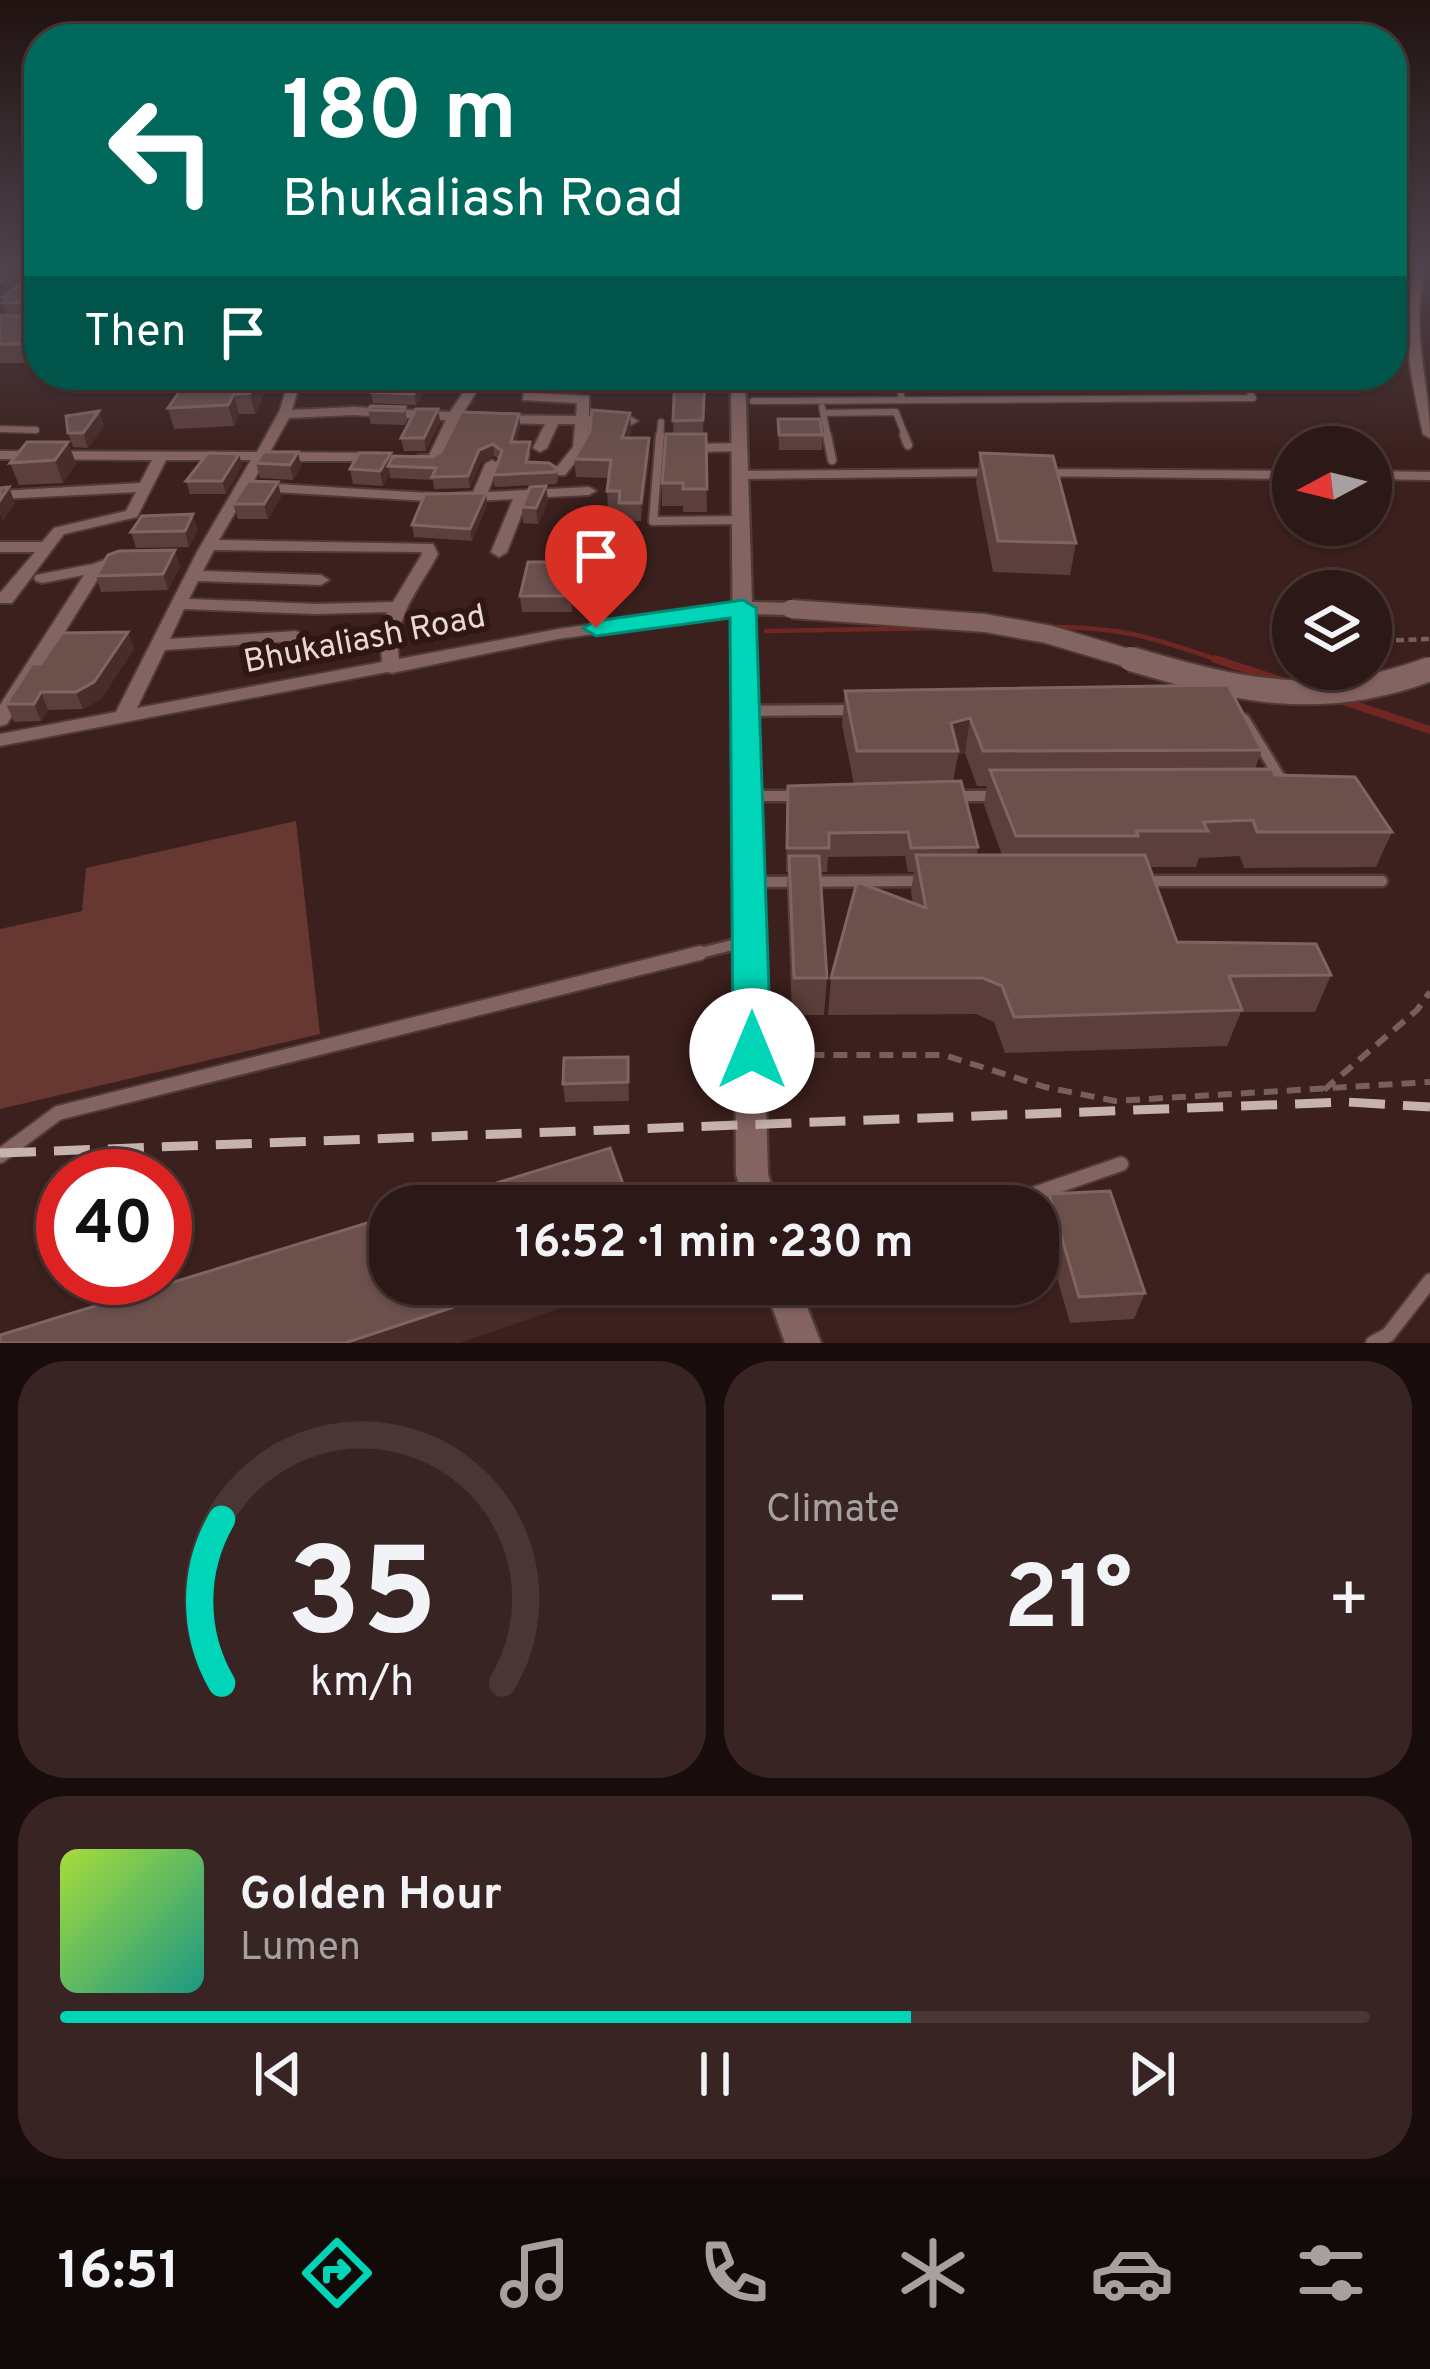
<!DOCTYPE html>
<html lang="en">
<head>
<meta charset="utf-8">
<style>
  body { margin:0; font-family:Overpass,sans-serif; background:#382523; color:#f1f3f6; height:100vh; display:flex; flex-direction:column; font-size:45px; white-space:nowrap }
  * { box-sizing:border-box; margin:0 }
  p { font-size:39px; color:#a6a0a1 }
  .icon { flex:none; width:66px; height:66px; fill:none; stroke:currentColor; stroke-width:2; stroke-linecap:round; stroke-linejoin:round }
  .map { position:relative; height:1343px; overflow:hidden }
  .details { display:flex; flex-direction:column; gap:18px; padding:18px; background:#180d0c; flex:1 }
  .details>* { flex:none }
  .guide { position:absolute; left:24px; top:24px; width:1383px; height:366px; border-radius:48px; box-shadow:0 3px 9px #0004,0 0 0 3px #483735; background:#00695c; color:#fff; overflow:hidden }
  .needle { width:78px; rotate:263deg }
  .controls { position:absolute; left:1272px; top:426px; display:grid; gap:24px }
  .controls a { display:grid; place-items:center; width:120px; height:120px; border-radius:50%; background:#2c1816; box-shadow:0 3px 9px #0004,0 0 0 3px #483735; font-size:60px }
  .speed { position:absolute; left:36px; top:1149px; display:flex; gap:24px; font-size:60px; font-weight:700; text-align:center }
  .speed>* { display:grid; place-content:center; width:156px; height:156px; border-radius:50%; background:#2c1816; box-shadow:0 3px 9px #0004,0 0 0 3px #483735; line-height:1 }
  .speed .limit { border:18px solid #d22; background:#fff; color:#111 }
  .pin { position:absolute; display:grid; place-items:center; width:102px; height:102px; color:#fff; margin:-123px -51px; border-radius:50% 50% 50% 0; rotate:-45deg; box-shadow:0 0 12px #0007 }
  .pin .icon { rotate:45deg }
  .me { position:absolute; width:132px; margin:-66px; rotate:0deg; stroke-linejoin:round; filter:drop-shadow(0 0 9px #0008) }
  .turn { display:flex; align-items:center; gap:42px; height:252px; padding:0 60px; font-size:54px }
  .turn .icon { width:156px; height:156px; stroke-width:2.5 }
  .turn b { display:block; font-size:84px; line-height:102px }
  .then { display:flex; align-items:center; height:114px; padding:0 60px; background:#0003; gap:24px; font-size:45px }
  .big { font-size:90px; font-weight:700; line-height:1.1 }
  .details .card { flex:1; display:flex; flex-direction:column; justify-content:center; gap:18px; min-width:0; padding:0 42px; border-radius:48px; background:#382523 }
  .details .dial { align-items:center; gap:0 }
  .dial svg { height:312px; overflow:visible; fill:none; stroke:#483735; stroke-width:7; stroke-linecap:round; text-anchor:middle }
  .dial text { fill:#f1f3f6; stroke:none }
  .song { display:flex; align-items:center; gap:36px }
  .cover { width:144px; height:144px; border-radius:18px; background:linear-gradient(135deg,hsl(80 70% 55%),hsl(170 70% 35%)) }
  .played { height:12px; border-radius:6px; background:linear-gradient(90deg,#00d5b7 65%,#483735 65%) }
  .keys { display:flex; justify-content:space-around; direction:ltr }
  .heat { display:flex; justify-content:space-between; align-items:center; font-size:66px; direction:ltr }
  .details .tiles { flex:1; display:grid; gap:18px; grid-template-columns:1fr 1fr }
  .card:last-child { grid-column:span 2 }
  .trip { position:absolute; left:369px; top:1185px; width:690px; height:120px; border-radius:48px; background:#2c1816; box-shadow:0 3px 9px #0004,0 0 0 3px #483735; font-weight:700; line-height:120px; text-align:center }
  .tabs { display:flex; height:192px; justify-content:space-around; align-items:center; background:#120a09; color:#a6a0a1 }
  .tabs .icon { width:84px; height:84px }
  .tabs .active { color:#00d5b7 }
  .tabs b { font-size:54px; color:#f1f3f6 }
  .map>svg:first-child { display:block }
</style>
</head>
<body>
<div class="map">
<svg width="1430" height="1343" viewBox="0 0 1430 1343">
  <rect width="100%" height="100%" fill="#3b201d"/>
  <path fill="#673832" d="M 296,821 L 320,1034 L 0,1109 L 0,929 L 82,911 L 86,868 Z"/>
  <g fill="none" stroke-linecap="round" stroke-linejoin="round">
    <path stroke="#712721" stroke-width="4.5" d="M 1046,627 C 1122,626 1154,638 1224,662
      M 766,631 L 942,628"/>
    <path stroke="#712721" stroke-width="8" d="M 1215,659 L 1282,681
      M 1340,700 L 1430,730"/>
    <g stroke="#513b38" stroke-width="9">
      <path id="service-far3" d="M 897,375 L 902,400
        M 753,401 L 1253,398 L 1240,375
        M 822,407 L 828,438
        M 823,413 L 896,412 L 906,438
        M 0,429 L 36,430
        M 660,438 L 661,422"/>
    </g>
    <g stroke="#513b38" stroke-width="12">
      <path id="service-far2" d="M 660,435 L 653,521 L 741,520
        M 827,435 L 832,460
        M 904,435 L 908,445
        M 697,448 L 739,447"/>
    </g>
    <g stroke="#513b38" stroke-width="15">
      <path id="service-far1" d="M 745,711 L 852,710
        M 1244,719 L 1282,781
        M 747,796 L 796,796
        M 957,796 L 994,796
        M 1145,881 L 1382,881
        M 749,882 L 924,881
        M 688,956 L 745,942"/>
    </g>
    <g stroke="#513b38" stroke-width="18">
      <path id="service" d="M 0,1156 L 58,1113 L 700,953
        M 980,1206 L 1011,1202 L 1121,1164
        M 1373,1343 L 1388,1335 L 1430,1281"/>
    </g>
    <g stroke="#513b38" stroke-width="4">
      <path id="minor" d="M 1417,267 L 1427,267 C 1408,329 1430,377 1430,438 L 1423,434 C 1411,377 1398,324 1417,267 Z
        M 39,275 L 39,281 L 0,282 L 0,276 Z
        M 290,375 L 302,375 L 292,410 L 353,407 L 450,412 L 475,375 L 487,375 L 463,413 L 471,417 L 459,421 C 447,446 445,475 412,459 L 419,455 L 429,455 L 446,420 L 353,415 L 289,418 L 270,452 L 379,453 L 386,457 L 379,461 L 265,461 L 219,540 L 433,544 L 438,554 C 420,589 392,617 399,659 L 558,629 L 743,603 L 751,608 L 743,613 L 558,639 L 392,673 L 387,672 L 0,746 L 0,734 L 116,712 L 197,552 L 251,460 L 166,460 L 137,517 L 64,534 L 12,603 L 0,603 L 0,593 L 35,552 L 0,552 L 0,542 L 42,542 L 54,528 L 126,511 L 136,492 L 0,499 L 0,491 L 140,483 L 152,460 L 0,459 L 0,451 L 257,452 L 280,410 ZM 214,550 L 421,552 L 422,554 L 393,602 L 317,604 L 189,599 L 198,581 L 321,585 L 329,580 L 321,575 L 203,571 ZM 184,609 L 317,614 L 387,612 L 380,634 L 382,662 L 137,708 L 165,650 L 296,641 L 305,636 L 296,631 L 170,639 Z
        M 525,375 L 537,375 L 534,393 L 589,396 L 589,416 L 631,417 L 638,421 L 631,425 L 589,424 L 587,448 L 565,475 L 555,475 L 553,472 L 573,447 L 575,424 L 558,424 L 547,448 L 540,452 L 533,448 L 545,424 L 498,423 L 491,419 L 498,415 L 576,416 L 577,403 L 523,400 Z
        M 492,460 L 499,464 L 488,492 L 589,487 L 596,491 L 589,495 L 528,498 L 507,552 L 499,557 L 491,552 L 513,499 L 445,502 L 259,491 L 252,487 L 259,483 L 445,494 L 473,492 L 485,464 Z
        M 1000,469 L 1005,470 L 1005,476 L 740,479 L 733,475 L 740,471 Z
        M 1034,469 L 1293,471 L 1293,479 L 1029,476 L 1029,470 Z
        M 1371,471 L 1430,472 L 1430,480 L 1371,479 Z
        M 123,553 L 131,558 L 129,561 L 103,571 L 7,724 L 0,726 L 0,705 L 84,575 L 42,583 L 36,581 L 34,578 L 36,575 L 93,564 Z"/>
    </g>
    <g stroke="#513b38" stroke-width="5">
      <path id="tertiary" d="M 731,375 L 745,375 L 752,602 L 791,603 L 801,609 L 791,615 L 752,614 L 768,1174 L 777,1206 L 745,1206 L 736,1174 Z
        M 764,1284 L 798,1284 L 821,1343 L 785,1343 Z"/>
    </g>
    <path stroke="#775f5c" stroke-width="4.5" stroke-dasharray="8 4.5" stroke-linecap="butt" d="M 1371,641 L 1430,639
      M 1274,651 L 1293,656"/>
    <path stroke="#775f5c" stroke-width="6" stroke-dasharray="14 9" stroke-linecap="butt" d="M 774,1028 L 807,1055 L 944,1055 L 1045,1087 L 1115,1101 L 1430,1082
      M 1324,1090 L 1417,1010 L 1430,992"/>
    <use href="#service-far3" stroke="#846460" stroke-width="6"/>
    <use href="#service-far2" stroke="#846460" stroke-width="8"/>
    <use href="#service-far1" stroke="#846460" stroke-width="10"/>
    <use href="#service" stroke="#846460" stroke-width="14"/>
    <use href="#minor" fill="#846460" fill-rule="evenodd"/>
    <use href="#tertiary" fill="#846460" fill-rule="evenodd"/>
    <path stroke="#c6b2af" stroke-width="9" stroke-dasharray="36 18" stroke-linecap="butt" d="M 0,1153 L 1347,1102 L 1430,1107"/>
    <g stroke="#513b38" stroke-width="22" stroke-linecap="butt">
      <path id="tertiary-bridge-far1" d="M 791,609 L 985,623 L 1047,634 L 1141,662"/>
    </g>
    <g stroke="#513b38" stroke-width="28" stroke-linecap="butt">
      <path id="tertiary-bridge" d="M 1131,659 C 1239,691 1322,710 1430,669"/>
    </g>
    <use href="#tertiary-bridge-far1" stroke="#846460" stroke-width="18"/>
    <use href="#tertiary-bridge" stroke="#846460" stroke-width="24"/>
  </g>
  <path fill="#5c3f3c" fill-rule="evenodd" d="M 39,267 L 39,359 L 29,363 L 0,363 L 0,315 L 6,316 L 2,303 L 4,301 L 0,304 L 0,270 L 22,282 L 38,270 Z
    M 304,375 L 349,375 L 347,384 L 307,387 Z
    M 675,375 L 710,375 L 710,387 L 705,387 L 703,434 L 706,434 L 707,512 L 683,512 L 683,506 L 662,506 L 662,483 L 673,434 Z
    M 1078,375 L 1230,375 L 1227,386 L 1139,381 L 1137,387 L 1099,388 L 1094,381 L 1082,382 Z
    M 271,378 L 255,414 L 239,414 L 234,426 L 174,429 L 168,408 Z
    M 403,381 L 423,392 L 416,405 L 373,403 L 371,392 Z
    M 405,407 L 407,421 L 405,425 L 371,424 L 368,410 Z
    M 438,409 L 440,422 L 426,451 L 404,451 L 401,438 Z
    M 99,411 L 104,426 L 88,448 L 73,447 L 68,433 Z
    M 519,414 L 520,426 L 516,442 L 531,454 L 529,462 L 557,468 L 558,480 L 556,484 L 495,487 L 493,475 L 499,459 L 494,456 L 481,462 L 470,488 L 434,489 L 433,480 L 390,478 L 390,474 L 383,486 L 353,484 L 350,469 L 392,458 L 432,457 Z
    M 778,419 L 822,435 L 822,450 L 779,450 Z
    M 631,431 L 629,438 L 650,456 L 641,521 L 620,522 L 619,510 L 608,510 L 607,491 L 609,478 L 576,477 L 574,459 Z
    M 68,442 L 76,464 L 63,483 L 19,485 L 10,463 Z
    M 298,452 L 301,467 L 293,480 L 260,478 L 256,463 Z
    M 980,453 L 1076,543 L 1070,575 L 993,572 L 976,483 Z
    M 239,454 L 242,466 L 226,494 L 190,494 L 186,481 Z
    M 278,482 L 281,497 L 268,519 L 238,519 L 233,504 Z
    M 546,486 L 548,502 L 538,524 L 523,523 L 522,507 Z
    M 487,505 L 472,541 L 414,537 L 412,525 Z
    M 198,530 L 189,547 L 136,548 L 131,532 Z
    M 576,562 L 577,578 L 572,612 L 522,612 L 520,596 Z
    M 180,566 L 168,590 L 101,592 L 96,576 Z
    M 128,632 L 134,649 L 101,699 L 83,709 L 48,710 L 41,721 L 14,722 L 6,704 L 41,664 Z
    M 845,691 L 1262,750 L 1255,769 L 1275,775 L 1392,832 L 1376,867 L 1244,868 L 1240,856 L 1199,858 L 1196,867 L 1149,867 L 1177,942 L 1331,975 L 1315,1012 L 1241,1012 L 1227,1046 L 1005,1053 L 994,1022 L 976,1014 L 828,1015 L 831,978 L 913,904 L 911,891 L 914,872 L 908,872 L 905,856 L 828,857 L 827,872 L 820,872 L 827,978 L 824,1015 L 792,1015 L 787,892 L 788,872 L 786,872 L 788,786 L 854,784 L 842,725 ZM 965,753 L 977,786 L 987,786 L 984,805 L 1002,855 L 977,855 L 978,847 L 953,782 L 958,755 Z
    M 628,1057 L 629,1101 L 565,1102 L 563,1084 Z
    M 1049,1194 L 1145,1293 L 1134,1319 L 1070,1323 L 1041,1221 Z"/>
  <path fill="#482c28" d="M 17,269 L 23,286 L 2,297 L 4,301 L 0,304 L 0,282 Z
    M 39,336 L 39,359 L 29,363 L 22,344 Z
    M 258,375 L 270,375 L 271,378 L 255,414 L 250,393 Z
    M 421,381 L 423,392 L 416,405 L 414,394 Z
    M 234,394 L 239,414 L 234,426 L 228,405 Z
    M 438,409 L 440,422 L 426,451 L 424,438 Z
    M 99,411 L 104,426 L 88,448 L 83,433 Z
    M 630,413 L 631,431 L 623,456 L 622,438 Z
    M 519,414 L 520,426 L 512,454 L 511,442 Z
    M 649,438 L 650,456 L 641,521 L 641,503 Z
    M 68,442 L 76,464 L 63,483 L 55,460 Z
    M 493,444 L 494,456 L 481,462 L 470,488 L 468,476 L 479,450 Z
    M 298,452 L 301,467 L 293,480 L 290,465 Z
    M 391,453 L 393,466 L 388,466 L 390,474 L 383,486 L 380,471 Z
    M 239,454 L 242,466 L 226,494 L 222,481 Z
    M 278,482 L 281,497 L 268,519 L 264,504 Z
    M 546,486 L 548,502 L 538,524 L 536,508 Z
    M 9,487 L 15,503 L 3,521 L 0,514 L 0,500 Z
    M 486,493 L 487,505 L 472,541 L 470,529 Z
    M 193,514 L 198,530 L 189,547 L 185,531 Z
    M 175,550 L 180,566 L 168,590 L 163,574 Z
    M 576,562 L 577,578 L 572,612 L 570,596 Z
    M 128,632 L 134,649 L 101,699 L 83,709 L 76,692 Z
    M 41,692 L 48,710 L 41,721 L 34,704 Z
    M 970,718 L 965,753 L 958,755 L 951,723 Z
    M 523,1284 L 632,1284 L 459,1343 L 345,1343 Z"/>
  <path fill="#6b504c" stroke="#7f6562" stroke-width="3" d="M 39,267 L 39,279 L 30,288 L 39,289 L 39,311 L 35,303 L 2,303 L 9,297 L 2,297 L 38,270 Z
    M 17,269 L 0,282 L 0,270 Z
    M 39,313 L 39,336 L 22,344 L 0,344 L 0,315 L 32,317 Z
    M 191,375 L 258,375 L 250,393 L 234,394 L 228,405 L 168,408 Z
    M 380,375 L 399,375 L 397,381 L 421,381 L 414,394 L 371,392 Z
    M 675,375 L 705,375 L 703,420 L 673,421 Z
    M 371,406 L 405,407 L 403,411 L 368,410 Z
    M 416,409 L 438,409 L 424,438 L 401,438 Z
    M 592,410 L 630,413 L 622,438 L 649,438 L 641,503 L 619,503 L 620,491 L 607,491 L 611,460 L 574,459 L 590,431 Z
    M 99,411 L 83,433 L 68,433 L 66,416 Z
    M 461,412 L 519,414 L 511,442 L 530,442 L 526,462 L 549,463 L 557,468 L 555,472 L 493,475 L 502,451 L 493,444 L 479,450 L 468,476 L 432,477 L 436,468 L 388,466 L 393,456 L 432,457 L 441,452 Z
    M 778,419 L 820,419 L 822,435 L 779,435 Z
    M 666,434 L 706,434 L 707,489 L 683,489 L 683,483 L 662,483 Z
    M 27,442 L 68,442 L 55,460 L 10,463 Z
    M 263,452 L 298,452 L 290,465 L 256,463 Z
    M 208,453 L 239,454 L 222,481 L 186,481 Z
    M 359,453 L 391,453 L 380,471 L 350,469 Z
    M 980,453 L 1053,456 L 1076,543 L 998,541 Z
    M 248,481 L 278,482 L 264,504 L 233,504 Z
    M 546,486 L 536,508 L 522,507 L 530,487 Z
    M 9,487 L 0,500 L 0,488 Z
    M 486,493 L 470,529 L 412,525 L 425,494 Z
    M 193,514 L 185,531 L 131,532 L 142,516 Z
    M 175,550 L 163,574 L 96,576 L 108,555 L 119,551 Z
    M 528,562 L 576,562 L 570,596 L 520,596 Z
    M 128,632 L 94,682 L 76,692 L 41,692 L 34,704 L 6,704 L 32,664 L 41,664 L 62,633 Z
    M 1228,685 L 1262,750 L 983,751 L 970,718 L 951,723 L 958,751 L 857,751 L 845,691 Z
    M 1272,769 L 1275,775 L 1355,777 L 1392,832 L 1257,832 L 1253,820 L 1203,822 L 1208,831 L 1136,831 L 1138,836 L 1016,836 L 990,770 Z
    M 961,781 L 978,847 L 911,848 L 908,832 L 829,833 L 829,848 L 787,848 L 788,786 Z
    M 916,855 L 1145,855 L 1177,942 L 1316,944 L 1331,975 L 1229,976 L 1242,1010 L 1014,1017 L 1002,986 L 983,978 L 831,978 L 857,882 L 926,908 Z
    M 789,856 L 819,856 L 827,978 L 794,978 Z
    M 628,1057 L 628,1082 L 563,1084 L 564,1058 Z
    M 610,1148 L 631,1206 L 422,1206 Z
    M 1110,1191 L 1145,1293 L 1079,1297 L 1049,1194 Z
    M 390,1216 L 390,1284 L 523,1284 L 345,1343 L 0,1343 L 0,1335 Z"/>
  <linearGradient id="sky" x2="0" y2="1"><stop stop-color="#201210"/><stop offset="0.59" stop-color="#4f424c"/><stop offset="1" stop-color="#4f424c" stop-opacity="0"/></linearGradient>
  <rect width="1430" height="455" fill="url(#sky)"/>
  <path fill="#00d5b7" stroke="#008a77" stroke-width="3" d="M 743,600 L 756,608 L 771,1051 L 766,1063 L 752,1067 L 739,1063 L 733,1051 L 730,618 L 596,636 L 583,628 L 596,621 Z"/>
  <g text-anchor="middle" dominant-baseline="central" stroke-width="12" stroke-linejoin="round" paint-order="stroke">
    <g font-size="33" fill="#ead8d5" stroke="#301714">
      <text transform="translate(365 641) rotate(-11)">Bhukaliash Road</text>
    </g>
  </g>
</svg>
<div class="controls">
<a><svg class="needle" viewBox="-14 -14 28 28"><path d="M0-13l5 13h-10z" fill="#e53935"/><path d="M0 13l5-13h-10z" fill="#a6a0a1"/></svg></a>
<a><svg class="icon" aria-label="layers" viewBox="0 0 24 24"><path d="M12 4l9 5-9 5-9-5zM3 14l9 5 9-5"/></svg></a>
</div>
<div class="speed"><div class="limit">40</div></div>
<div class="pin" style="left:596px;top:628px;background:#d93025"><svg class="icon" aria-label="arrive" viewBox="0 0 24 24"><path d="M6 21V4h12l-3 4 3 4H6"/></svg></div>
<svg class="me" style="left:752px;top:1051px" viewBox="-20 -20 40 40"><circle r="19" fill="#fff"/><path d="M0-13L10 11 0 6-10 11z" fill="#00d5b7"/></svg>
<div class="trip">16:52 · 1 min · 230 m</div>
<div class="guide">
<div class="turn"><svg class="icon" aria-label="left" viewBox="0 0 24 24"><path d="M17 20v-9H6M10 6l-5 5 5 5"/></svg><div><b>180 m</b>Bhukaliash Road</div></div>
<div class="then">Then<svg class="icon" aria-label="arrive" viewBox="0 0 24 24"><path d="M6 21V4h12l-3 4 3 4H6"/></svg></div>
</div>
</div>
<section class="details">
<div class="tiles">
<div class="card dial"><svg viewBox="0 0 100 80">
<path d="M14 69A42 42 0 1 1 86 69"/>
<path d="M14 69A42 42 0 0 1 14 27" stroke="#00d5b7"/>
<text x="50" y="56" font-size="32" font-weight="700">35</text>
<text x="50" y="72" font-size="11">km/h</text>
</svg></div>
<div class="card"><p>Climate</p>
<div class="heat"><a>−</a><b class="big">21°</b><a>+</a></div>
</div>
<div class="card">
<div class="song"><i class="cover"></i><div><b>Golden Hour</b><p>Lumen</p></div></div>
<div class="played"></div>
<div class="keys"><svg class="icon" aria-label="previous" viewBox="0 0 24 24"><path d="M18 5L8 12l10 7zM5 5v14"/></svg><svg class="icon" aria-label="pause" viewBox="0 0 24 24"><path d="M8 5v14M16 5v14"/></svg><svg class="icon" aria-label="next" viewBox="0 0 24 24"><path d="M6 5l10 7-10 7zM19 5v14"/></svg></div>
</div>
</div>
</section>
<nav class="tabs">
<b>16:51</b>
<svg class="icon active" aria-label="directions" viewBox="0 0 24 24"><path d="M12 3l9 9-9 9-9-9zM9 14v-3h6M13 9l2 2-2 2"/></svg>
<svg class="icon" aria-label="music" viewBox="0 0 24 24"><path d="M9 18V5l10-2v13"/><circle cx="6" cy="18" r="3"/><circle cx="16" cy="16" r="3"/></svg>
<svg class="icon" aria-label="phone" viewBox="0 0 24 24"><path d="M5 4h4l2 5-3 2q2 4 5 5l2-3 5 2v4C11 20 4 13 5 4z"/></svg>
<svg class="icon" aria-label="climate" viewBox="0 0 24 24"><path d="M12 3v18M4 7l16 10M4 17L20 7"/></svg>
<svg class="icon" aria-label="car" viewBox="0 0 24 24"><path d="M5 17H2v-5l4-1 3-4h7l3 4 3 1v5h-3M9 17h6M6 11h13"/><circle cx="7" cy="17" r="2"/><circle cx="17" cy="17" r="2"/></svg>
<svg class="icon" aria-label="filters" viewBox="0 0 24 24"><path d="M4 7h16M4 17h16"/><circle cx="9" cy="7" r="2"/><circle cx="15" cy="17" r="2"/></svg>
</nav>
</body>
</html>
